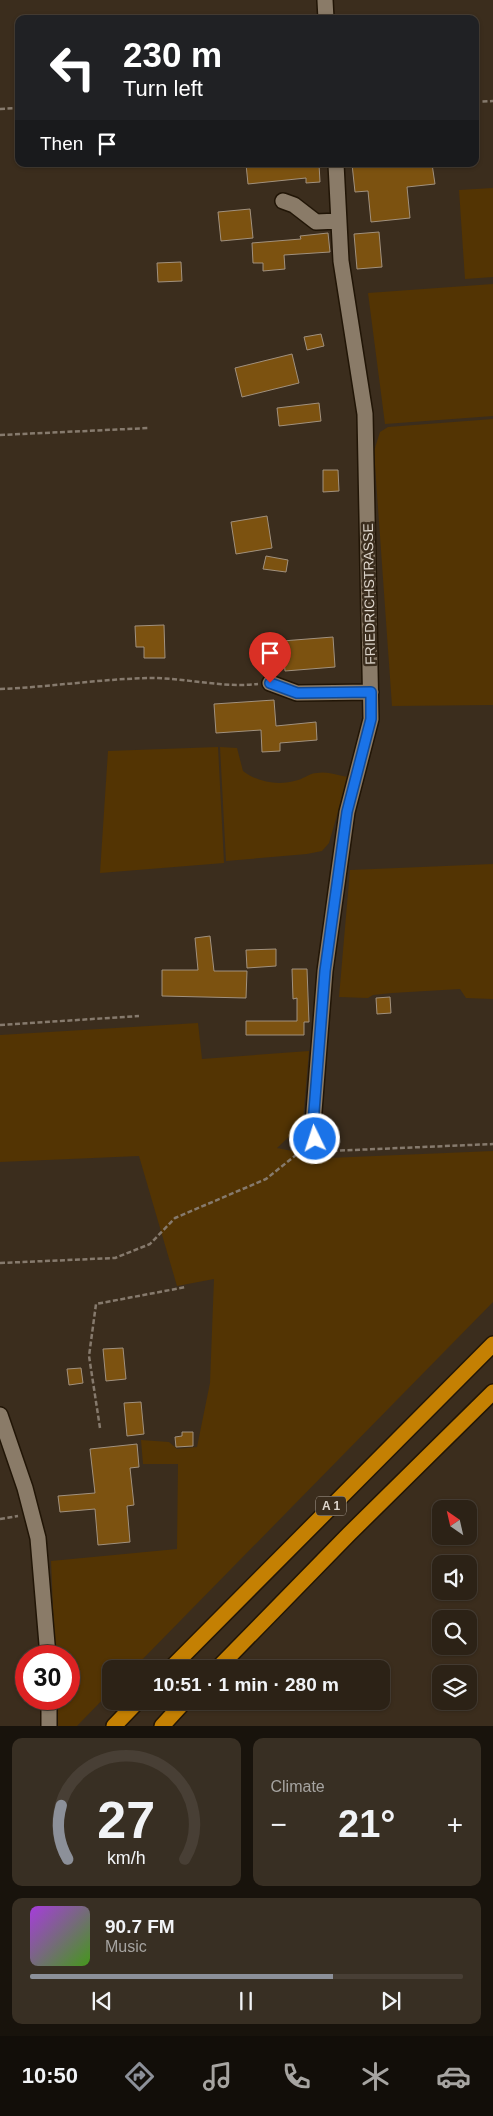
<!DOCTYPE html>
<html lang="en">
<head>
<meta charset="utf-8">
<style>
  body { margin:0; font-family:Helvetica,sans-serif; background:#382f23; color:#f1f3f6; height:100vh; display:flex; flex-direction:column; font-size:19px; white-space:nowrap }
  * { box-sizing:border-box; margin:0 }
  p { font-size:16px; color:#a6a4a1 }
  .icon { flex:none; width:28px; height:28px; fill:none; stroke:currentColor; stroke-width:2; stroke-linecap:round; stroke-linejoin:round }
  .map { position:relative; height:1726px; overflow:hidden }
  .drawer { display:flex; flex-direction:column; gap:12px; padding:12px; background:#18130c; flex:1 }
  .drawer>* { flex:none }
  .banner { position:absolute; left:15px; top:15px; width:464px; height:152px; border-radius:10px; box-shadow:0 1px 4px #0004,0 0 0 1px #483f35; background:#202124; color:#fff; overflow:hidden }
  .needle { width:32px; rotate:326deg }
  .fabs { position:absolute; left:432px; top:1500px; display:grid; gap:10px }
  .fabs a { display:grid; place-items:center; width:45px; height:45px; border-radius:10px; background:#2c2216; box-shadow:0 1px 4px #0004,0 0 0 1px #483f35; font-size:25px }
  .speed { position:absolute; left:15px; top:1645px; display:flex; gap:10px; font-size:25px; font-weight:700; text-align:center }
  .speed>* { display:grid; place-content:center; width:65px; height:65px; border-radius:50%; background:#2c2216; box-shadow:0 1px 4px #0004,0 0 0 1px #483f35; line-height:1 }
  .speed .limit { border:8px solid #d22; background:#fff; color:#111 }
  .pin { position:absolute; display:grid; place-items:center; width:42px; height:42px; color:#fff; margin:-51px -21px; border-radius:50% 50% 50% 0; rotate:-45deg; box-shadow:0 0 5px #0007 }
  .pin .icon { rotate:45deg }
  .me { position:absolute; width:55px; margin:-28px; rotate:356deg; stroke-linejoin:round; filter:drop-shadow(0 0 4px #0008) }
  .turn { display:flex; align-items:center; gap:18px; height:105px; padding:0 25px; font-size:22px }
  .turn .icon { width:65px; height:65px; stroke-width:2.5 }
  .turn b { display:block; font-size:35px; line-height:42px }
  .then { display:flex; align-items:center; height:48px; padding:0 25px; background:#0003; gap:10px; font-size:19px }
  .big { font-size:38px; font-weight:600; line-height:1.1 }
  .drawer .widget { flex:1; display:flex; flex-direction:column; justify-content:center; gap:8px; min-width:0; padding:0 18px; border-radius:10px; background:#382f23 }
  .drawer .dial { align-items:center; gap:0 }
  .dial svg { height:130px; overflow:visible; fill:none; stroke:#483f35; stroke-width:7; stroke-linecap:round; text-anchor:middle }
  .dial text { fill:#f1f3f6; stroke:none }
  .song { display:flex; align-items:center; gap:15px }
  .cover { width:60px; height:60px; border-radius:8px; background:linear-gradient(135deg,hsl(280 70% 55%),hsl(100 70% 35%)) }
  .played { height:5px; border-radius:2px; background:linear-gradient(90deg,#8c9099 70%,#483f35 70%) }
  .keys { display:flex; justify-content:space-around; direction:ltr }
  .heat { display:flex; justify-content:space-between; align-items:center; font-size:28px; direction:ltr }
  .drawer .tiles { flex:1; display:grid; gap:12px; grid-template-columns:1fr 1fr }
  .widget:last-child { grid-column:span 2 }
  .trip { position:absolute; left:102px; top:1660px; width:288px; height:50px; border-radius:10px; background:#2c2216; box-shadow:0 1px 4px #0004,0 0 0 1px #483f35; font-weight:600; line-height:50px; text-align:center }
  .tab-bar { display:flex; height:80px; justify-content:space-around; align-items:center; background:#120e09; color:#a6a4a1 }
  .tab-bar .icon { width:35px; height:35px }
  .tab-bar .active { color:#8c9099 }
  .tab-bar b { font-size:22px; color:#f1f3f6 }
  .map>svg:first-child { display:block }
</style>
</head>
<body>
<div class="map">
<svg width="493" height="1726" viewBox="0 0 493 1726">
  <rect width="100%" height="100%" fill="#3b2d1d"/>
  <path fill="#533403" d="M 493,188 L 493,277 L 465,279 L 459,190 Z
    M 493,284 L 493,416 L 385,424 L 368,293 Z
    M 493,419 L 493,705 L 392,706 L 374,451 L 380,432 L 388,427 Z
    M 218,747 L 224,863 L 100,873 L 108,751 Z
    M 220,747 L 237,748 L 243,771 C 259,783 279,786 298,780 C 305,778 310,773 317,773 C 327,771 337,775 348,777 L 329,843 L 322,851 L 307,854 L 226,861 Z
    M 493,864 L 493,999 L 466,998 L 460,989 L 392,993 L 373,995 L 368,998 L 339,997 L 350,870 Z
    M 198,1023 L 202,1059 L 309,1051 L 303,1120 L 296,1130 L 277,1148 L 328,1158 L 493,1151 L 493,1302 L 133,1669 L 111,1669 L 111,1691 L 77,1726 L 57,1726 L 56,1699 L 69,1699 L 69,1656 L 55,1656 L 51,1561 L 177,1549 L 178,1464 L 143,1464 L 141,1440 L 169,1442 L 177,1449 L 197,1447 L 210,1383 L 214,1279 L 177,1286 L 139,1156 L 0,1162 L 0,1035 Z"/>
  <path fill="#7c5210" stroke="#a1917e" d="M 246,164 L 319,164 L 320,182 L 306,183 L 306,178 L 248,184 Z
    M 352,164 L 432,164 L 435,184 L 407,187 L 410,218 L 371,222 L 368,191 L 355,192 Z
    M 250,209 L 253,238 L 221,241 L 218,212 Z
    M 379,232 L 382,267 L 357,269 L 354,234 Z
    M 328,233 L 330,252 L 284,255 L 285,269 L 263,271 L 263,263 L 253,263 L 252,243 L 301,239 L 300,236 Z
    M 181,262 L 182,281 L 158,282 L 157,263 Z
    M 321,334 L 324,346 L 307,350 L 304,337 Z
    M 292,354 L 299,383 L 242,397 L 235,368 Z
    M 319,403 L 321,421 L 279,426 L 277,408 Z
    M 323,470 L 338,470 L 339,491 L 323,492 Z
    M 267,516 L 272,548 L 236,554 L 231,522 Z
    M 266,556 L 288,560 L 286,572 L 263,569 Z
    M 164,625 L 165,658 L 144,658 L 144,647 L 136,647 L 135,626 Z
    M 333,637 L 335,667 L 285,671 L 282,641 Z
    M 274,700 L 276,726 L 316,722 L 317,740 L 280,743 L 280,751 L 262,752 L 261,730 L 216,733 L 214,704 Z
    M 210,936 L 214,971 L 247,971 L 246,998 L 162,996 L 162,970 L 198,970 L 195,938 Z
    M 276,949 L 276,966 L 247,968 L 246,950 Z
    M 292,969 L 307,969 L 309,1022 L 304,1022 L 304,1035 L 246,1035 L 246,1021 L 297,1021 L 297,998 L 293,999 Z
    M 390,997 L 391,1013 L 377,1014 L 376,998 Z
    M 123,1348 L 126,1379 L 106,1381 L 103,1349 Z
    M 81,1368 L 83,1383 L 69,1385 L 67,1369 Z
    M 141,1402 L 144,1434 L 127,1436 L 124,1403 Z
    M 182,1432 L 193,1432 L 193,1446 L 176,1447 L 175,1437 L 182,1436 Z
    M 137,1444 L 139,1467 L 130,1468 L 134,1505 L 127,1506 L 130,1542 L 98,1545 L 95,1509 L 60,1512 L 58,1496 L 95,1493 L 90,1449 Z"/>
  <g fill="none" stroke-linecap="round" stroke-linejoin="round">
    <g stroke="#211506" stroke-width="18">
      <path id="minor" d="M 325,0 L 326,19
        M 283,201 L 294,205 L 316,222 L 339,221
        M 270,683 L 297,693 L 371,692
        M 315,1139 L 313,1124 L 325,971 L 347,812 L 371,719 L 365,414 L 341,261 L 336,164
        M 0,1415 L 25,1488 L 38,1538 L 48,1656
        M 49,1699 L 49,1726"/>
    </g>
    <g stroke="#211506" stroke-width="18">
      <path id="highway" d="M 170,1669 L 493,1344
        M 217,1669 L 349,1534 L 493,1392
        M 114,1726 L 138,1701
        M 162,1726 L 185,1701"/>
    </g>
    <path stroke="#867a6d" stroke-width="2.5" stroke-dasharray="5 2.5" stroke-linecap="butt" d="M 475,102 L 493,101
      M 0,109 L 19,108
      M 0,435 L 149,428
      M 0,689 C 50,687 100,679 150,678 C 186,678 222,688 258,684
      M 0,1025 L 139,1016
      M 326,1148 L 330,1151 L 493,1144
      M 0,1263 L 115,1258 L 150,1244 L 175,1218 L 266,1179 L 306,1147
      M 100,1428 L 89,1356 L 96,1304 L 186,1287
      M 0,1519 L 18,1516"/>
    <use href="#minor" stroke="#8a7b68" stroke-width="15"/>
    <use href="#highway" stroke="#c48003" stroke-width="15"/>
  </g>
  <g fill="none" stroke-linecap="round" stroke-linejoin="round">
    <g stroke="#114b97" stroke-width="12">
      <path id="route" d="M 270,683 L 297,693 L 371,692 L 371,719 L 347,812 L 325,971 L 313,1124 L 315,1139"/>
    </g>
    <use href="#route" stroke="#1a73e8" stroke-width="9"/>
  </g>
  <g text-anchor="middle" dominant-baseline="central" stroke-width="5" stroke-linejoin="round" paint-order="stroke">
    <rect fill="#3b2d1d" stroke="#ada398" stroke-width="1" x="316" y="1496.5" width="30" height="19" rx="4"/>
    <g font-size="12" font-weight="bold" fill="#ded6cc">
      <text x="331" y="1506">A 1</text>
    </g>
    <g font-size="14" fill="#ded6cc" stroke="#3b2d1d">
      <text transform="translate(369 594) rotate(-91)">FRIEDRICHSTRASSE</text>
    </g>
  </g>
</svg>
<div class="fabs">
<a><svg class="needle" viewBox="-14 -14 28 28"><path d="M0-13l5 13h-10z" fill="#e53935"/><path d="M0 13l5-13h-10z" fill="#a6a4a1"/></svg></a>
<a><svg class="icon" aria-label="sound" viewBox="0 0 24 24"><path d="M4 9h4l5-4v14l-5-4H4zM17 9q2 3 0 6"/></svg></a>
<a><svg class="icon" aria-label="search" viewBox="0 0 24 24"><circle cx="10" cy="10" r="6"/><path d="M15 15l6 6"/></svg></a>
<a><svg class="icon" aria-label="layers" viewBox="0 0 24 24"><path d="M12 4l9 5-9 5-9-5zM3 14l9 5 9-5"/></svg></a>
</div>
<div class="speed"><div class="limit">30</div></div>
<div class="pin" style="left:270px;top:683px;background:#d93025"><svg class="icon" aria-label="arrive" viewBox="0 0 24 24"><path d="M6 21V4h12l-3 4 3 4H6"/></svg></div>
<svg class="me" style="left:315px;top:1139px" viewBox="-20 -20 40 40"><circle r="17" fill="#1a73e8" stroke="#fff" stroke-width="3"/><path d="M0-11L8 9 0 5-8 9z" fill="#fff"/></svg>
<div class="trip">10:51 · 1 min · 280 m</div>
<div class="banner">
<div class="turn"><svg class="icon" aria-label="left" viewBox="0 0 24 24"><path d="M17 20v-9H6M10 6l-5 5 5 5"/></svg><div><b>230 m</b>Turn left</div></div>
<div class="then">Then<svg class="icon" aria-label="arrive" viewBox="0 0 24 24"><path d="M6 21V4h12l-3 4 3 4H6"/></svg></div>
</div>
</div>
<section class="drawer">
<div class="tiles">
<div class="widget dial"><svg viewBox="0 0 100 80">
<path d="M14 69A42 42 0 1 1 86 69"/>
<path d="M14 69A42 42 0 0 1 10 36" stroke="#8c9099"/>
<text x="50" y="56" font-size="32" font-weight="700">27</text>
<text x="50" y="72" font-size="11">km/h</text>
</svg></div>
<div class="widget"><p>Climate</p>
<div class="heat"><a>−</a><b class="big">21°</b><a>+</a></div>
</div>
<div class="widget">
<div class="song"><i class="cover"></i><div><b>90.7 FM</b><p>Music</p></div></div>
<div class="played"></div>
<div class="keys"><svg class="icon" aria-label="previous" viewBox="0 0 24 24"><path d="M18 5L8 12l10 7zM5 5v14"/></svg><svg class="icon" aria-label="pause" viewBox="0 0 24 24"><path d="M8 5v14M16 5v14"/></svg><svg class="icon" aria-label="next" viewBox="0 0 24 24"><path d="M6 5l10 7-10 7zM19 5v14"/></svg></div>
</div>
</div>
</section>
<nav class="tab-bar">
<b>10:50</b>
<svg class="icon active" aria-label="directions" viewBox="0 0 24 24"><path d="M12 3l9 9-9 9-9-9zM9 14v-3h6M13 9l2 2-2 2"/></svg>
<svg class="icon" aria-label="music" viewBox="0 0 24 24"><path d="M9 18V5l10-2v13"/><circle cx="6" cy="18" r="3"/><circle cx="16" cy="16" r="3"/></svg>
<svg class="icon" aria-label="phone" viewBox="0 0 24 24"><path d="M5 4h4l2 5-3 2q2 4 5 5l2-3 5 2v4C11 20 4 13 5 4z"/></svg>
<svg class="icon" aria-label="climate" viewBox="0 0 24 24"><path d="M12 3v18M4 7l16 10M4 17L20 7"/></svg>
<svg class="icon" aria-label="car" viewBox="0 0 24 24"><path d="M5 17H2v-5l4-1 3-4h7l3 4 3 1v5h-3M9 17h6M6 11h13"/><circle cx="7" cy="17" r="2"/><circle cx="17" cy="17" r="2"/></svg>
</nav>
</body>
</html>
